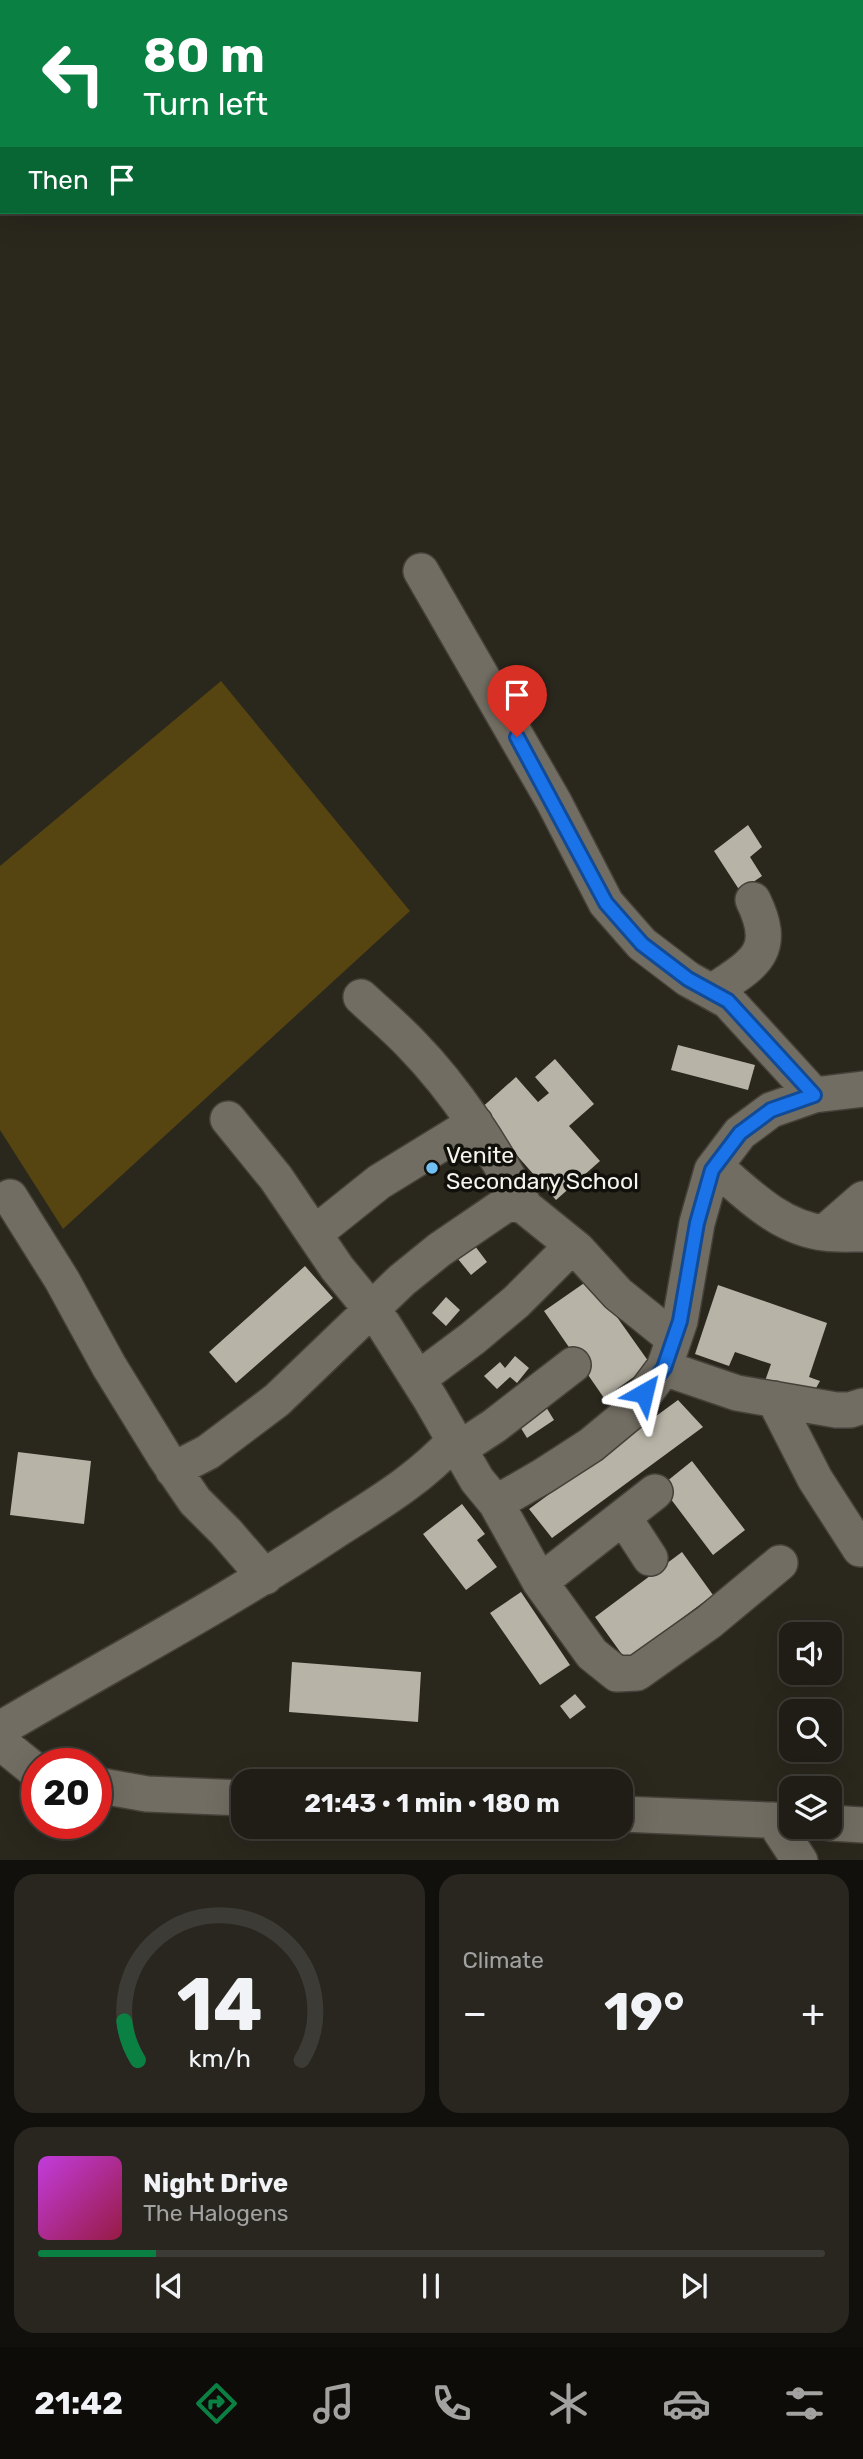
<!DOCTYPE html>
<html lang="en">
<head>
<meta charset="utf-8">
<style>
  body { margin:0; font-family:Rubik,sans-serif; background:#28261f; color:#f1f3f6; height:100vh; display:flex; flex-direction:column; font-size:26px; white-space:nowrap }
  * { box-sizing:border-box; margin:0 }
  p { font-size:23px; color:#a2a2a1 }
  .icon { flex:none; width:38px; height:38px; fill:none; stroke:currentColor; stroke-width:2; stroke-linecap:round; stroke-linejoin:round }
  .map { position:relative; height:1860px; overflow:hidden }
  .side { display:flex; flex-direction:column; gap:14px; padding:14px; background:#12100c; flex:1 }
  .side>* { flex:none }
  .top-card { position:absolute; left:0px; top:0px; width:864px; height:214px; box-shadow:0 7px 28px #0002,0 0 0 2px #3d3b35; background:#0b8043; color:#fff; overflow:hidden }
  .buttons { position:absolute; left:779px; top:1622px; display:grid; gap:14px }
  .buttons a { display:grid; place-items:center; width:63px; height:63px; border-radius:14px; background:#201d16; box-shadow:0 7px 28px #0002,0 0 0 2px #3d3b35; font-size:35px }
  .speed { position:absolute; left:21px; top:1748px; display:flex; gap:14px; font-size:35px; font-weight:700; text-align:center }
  .speed>* { display:grid; place-content:center; width:91px; height:91px; border-radius:50%; background:#201d16; box-shadow:0 7px 28px #0002,0 0 0 2px #3d3b35; line-height:1 }
  .speed .limit { border:10px solid #d22; background:#fff; color:#111 }
  .pin { position:absolute; display:grid; place-items:center; width:60px; height:60px; color:#fff; margin:-72px -30px; border-radius:50% 50% 50% 0; rotate:-45deg; box-shadow:0 0 7px #0007 }
  .pin .icon { rotate:45deg }
  .me { position:absolute; width:77px; margin:-38px; rotate:37deg; stroke-linejoin:round; filter:drop-shadow(0 0 5px #0008) }
  .turn { display:flex; align-items:center; gap:24px; height:147px; padding:0 28px; font-size:32px }
  .turn .icon { width:91px; height:91px; stroke-width:2.5 }
  .turn b { display:block; font-size:49px; line-height:60px }
  .then { display:flex; align-items:center; height:66px; padding:0 28px; background:#0003; gap:14px; font-size:26px }
  .big { font-size:52px; font-weight:700; line-height:1.1 }
  .side .widget { flex:1; display:flex; flex-direction:column; justify-content:center; gap:10px; min-width:0; padding:0 24px; border-radius:21px; background:#28261f }
  .side .dial { align-items:center; gap:0 }
  .dial svg { height:182px; overflow:visible; fill:none; stroke:#3d3b35; stroke-width:7; stroke-linecap:round; text-anchor:middle }
  .dial text { fill:#f1f3f6; stroke:none }
  .song { display:flex; align-items:center; gap:21px }
  .cover { width:84px; height:84px; border-radius:10px; background:linear-gradient(135deg,hsl(290 70% 55%),hsl(340 70% 35%)) }
  .played { height:7px; border-radius:4px; background:linear-gradient(90deg,#0b8043 15%,#3d3b35 15%) }
  .keys { display:flex; justify-content:space-around; direction:ltr }
  .heat { display:flex; justify-content:space-between; align-items:center; font-size:38px; direction:ltr }
  .side .tiles { flex:1; display:grid; gap:14px; grid-template-columns:1fr 1fr }
  .widget:last-child { grid-column:span 2 }
  .trip { position:absolute; left:231px; top:1769px; width:402px; height:70px; border-radius:21px; background:#201d16; box-shadow:0 7px 28px #0002,0 0 0 2px #3d3b35; font-weight:700; line-height:70px; text-align:center }
  .dock { display:flex; height:112px; justify-content:space-around; align-items:center; background:#0d0c09; color:#a2a2a1 }
  .dock .icon { width:49px; height:49px }
  .dock .selected { color:#0b8043 }
  .dock b { font-size:32px; color:#f1f3f6 }
  .map>svg:first-child { display:block }
</style>
</head>
<body>
<div class="map">
<svg width="863" height="1861" viewBox="0 0 863 1861">
  <rect width="100%" height="100%" fill="#2a271d"/>
  <path fill="#564411" d="M 221,681 L 410,911 L 63,1229 L 0,1130 L 0,866 Z"/>
  <path fill="#b7b3a6" d="M 748,825 L 762,847 L 750,857 L 762,876 L 740,891 L 714,851 Z
    M 678,1045 L 755,1065 L 748,1090 L 671,1070 Z
    M 555,1059 L 594,1104 L 569,1126 L 600,1161 L 556,1200 L 478,1111 L 516,1077 L 538,1102 L 549,1093 L 535,1077 Z
    M 475,1246 L 487,1262 L 471,1275 L 458,1259 Z
    M 305,1266 L 333,1298 L 236,1383 L 209,1352 Z
    M 590,1279 L 651,1365 L 604,1398 L 544,1311 Z
    M 718,1285 L 827,1323 L 809,1377 L 820,1381 L 811,1397 L 765,1381 L 771,1364 L 735,1352 L 729,1366 L 695,1354 Z
    M 446,1297 L 460,1310 L 446,1326 L 432,1313 Z
    M 515,1356 L 529,1368 L 517,1383 L 510,1377 L 497,1389 L 484,1376 L 500,1362 L 505,1368 Z
    M 678,1400 L 703,1427 L 552,1538 L 529,1509 Z
    M 543,1402 L 554,1420 L 527,1438 L 516,1420 Z
    M 18,1452 L 91,1461 L 84,1524 L 10,1515 Z
    M 692,1461 L 745,1530 L 713,1555 L 661,1486 Z
    M 462,1504 L 485,1534 L 477,1540 L 497,1567 L 466,1590 L 423,1534 Z
    M 682,1552 L 713,1595 L 626,1660 L 595,1617 Z
    M 521,1592 L 570,1665 L 540,1685 L 490,1613 Z
    M 292,1662 L 421,1672 L 418,1722 L 289,1712 Z
    M 575,1694 L 586,1707 L 570,1719 L 560,1706 Z"/>
  <g fill="none" stroke-linecap="round" stroke-linejoin="round">
    <g stroke="#45413a" stroke-width="38">
      <path id="minor" d="M 421,571 L 554,802 L 606,903 L 642,944 L 688,979 L 728,1001 L 814,1095
        M 712,992 C 753,964 779,953 753,900
        M 361,997 C 378,1013 396,1028 412,1045 C 458,1092 493,1149 525,1207
        M 228,1119 L 276,1178 L 337,1268 L 383,1324 L 431,1400 L 477,1480 L 496,1503 L 540,1582 L 592,1654 L 617,1674 L 637,1673 L 709,1622 L 780,1563
        M 715,1166 C 747,1194 780,1228 825,1233 C 837,1235 850,1234 863,1234
        M 10,1197 L 62,1280 L 109,1366 L 165,1457 L 195,1501 L 226,1532 L 265,1577
        M 824,1233 L 863,1199
        M 314,1234 L 379,1182 L 475,1123
        M 664,1368 L 737,1393 L 836,1410 L 850,1410 L 863,1406
        M 418,1379 L 473,1338 L 516,1302 L 572,1246
        M 774,1399 L 815,1479 L 860,1549
        M 459,1449 L 494,1426 L 573,1365
        M 173,1470 L 208,1452 L 277,1400 L 402,1280 L 439,1250 L 505,1205 L 514,1203 L 525,1207 L 577,1249 L 618,1294 L 674,1339
        M 496,1503 L 543,1476 L 591,1445 L 632,1411 L 664,1368 L 680,1321 L 697,1223 L 712,1170 L 740,1133 L 771,1110 L 814,1095 L 863,1089
        M 624,1518 L 650,1558
        M 540,1582 L 655,1492
        M 0,1729 C 112,1663 227,1603 335,1531 C 377,1504 420,1479 454,1441
        M 0,1742 L 37,1772
        M 96,1785 L 147,1794 L 243,1798
        M 621,1814 L 791,1821
        M 773,1820 L 800,1861
        M 830,1823 L 863,1825"/>
    </g>
    <use href="#minor" stroke="#726d62" stroke-width="35"/>
  </g>
  <g fill="none" stroke-linecap="round" stroke-linejoin="round">
    <g stroke="#114b97" stroke-width="18">
      <path id="route" d="M 517,737 L 606,903 L 642,944 L 688,979 L 728,1001 L 814,1095 L 771,1110 L 740,1133 L 712,1170 L 697,1223 L 680,1321 L 664,1368 L 644,1393"/>
    </g>
    <use href="#route" stroke="#1a73e8" stroke-width="12"/>
  </g>
  <circle fill="#72c1f5" stroke="#11100b" stroke-width="2.5" cx="432" cy="1168" r="7"/>
  <g text-anchor="middle" dominant-baseline="central" stroke-width="7" stroke-linejoin="round" paint-order="stroke">
    <g font-size="23" fill="#f6f4ed" stroke="#11100b" text-anchor="start">
      <text x="446" y="1155">Venite<tspan x="446" dy="26">Secondary School</tspan></text>
    </g>
  </g>
</svg>
<div class="buttons">
<a><svg class="icon" aria-label="sound" viewBox="0 0 24 24"><path d="M4 9h4l5-4v14l-5-4H4zM17 9q2 3 0 6"/></svg></a>
<a><svg class="icon" aria-label="search" viewBox="0 0 24 24"><circle cx="10" cy="10" r="6"/><path d="M15 15l6 6"/></svg></a>
<a><svg class="icon" aria-label="layers" viewBox="0 0 24 24"><path d="M12 4l9 5-9 5-9-5zM3 14l9 5 9-5"/></svg></a>
</div>
<div class="speed"><div class="limit">20</div></div>
<div class="pin" style="left:517px;top:737px;background:#d93025"><svg class="icon" aria-label="arrive" viewBox="0 0 24 24"><path d="M6 21V4h12l-3 4 3 4H6"/></svg></div>
<svg class="me" style="left:644px;top:1393px" viewBox="-20 -20 40 40"><path d="M0-17L14 15 0 8-14 15z" fill="#1a73e8" stroke="#fff" stroke-width="4"/></svg>
<div class="trip">21:43 · 1 min · 180 m</div>
<div class="top-card">
<div class="turn"><svg class="icon" aria-label="left" viewBox="0 0 24 24"><path d="M17 20v-9H6M10 6l-5 5 5 5"/></svg><div><b>80 m</b>Turn left</div></div>
<div class="then">Then<svg class="icon" aria-label="arrive" viewBox="0 0 24 24"><path d="M6 21V4h12l-3 4 3 4H6"/></svg></div>
</div>
</div>
<section class="side">
<div class="tiles">
<div class="widget dial"><svg viewBox="0 0 100 80">
<path d="M14 69A42 42 0 1 1 86 69"/>
<path d="M14 69A42 42 0 0 1 8 52" stroke="#0b8043"/>
<text x="50" y="56" font-size="32" font-weight="700">14</text>
<text x="50" y="72" font-size="11">km/h</text>
</svg></div>
<div class="widget"><p>Climate</p>
<div class="heat"><a>−</a><b class="big">19°</b><a>+</a></div>
</div>
<div class="widget">
<div class="song"><i class="cover"></i><div><b>Night Drive</b><p>The Halogens</p></div></div>
<div class="played"></div>
<div class="keys"><svg class="icon" aria-label="previous" viewBox="0 0 24 24"><path d="M18 5L8 12l10 7zM5 5v14"/></svg><svg class="icon" aria-label="pause" viewBox="0 0 24 24"><path d="M8 5v14M16 5v14"/></svg><svg class="icon" aria-label="next" viewBox="0 0 24 24"><path d="M6 5l10 7-10 7zM19 5v14"/></svg></div>
</div>
</div>
</section>
<nav class="dock">
<b>21:42</b>
<svg class="icon selected" aria-label="directions" viewBox="0 0 24 24"><path d="M12 3l9 9-9 9-9-9zM9 14v-3h6M13 9l2 2-2 2"/></svg>
<svg class="icon" aria-label="music" viewBox="0 0 24 24"><path d="M9 18V5l10-2v13"/><circle cx="6" cy="18" r="3"/><circle cx="16" cy="16" r="3"/></svg>
<svg class="icon" aria-label="phone" viewBox="0 0 24 24"><path d="M5 4h4l2 5-3 2q2 4 5 5l2-3 5 2v4C11 20 4 13 5 4z"/></svg>
<svg class="icon" aria-label="climate" viewBox="0 0 24 24"><path d="M12 3v18M4 7l16 10M4 17L20 7"/></svg>
<svg class="icon" aria-label="car" viewBox="0 0 24 24"><path d="M5 17H2v-5l4-1 3-4h7l3 4 3 1v5h-3M9 17h6M6 11h13"/><circle cx="7" cy="17" r="2"/><circle cx="17" cy="17" r="2"/></svg>
<svg class="icon" aria-label="filters" viewBox="0 0 24 24"><path d="M4 7h16M4 17h16"/><circle cx="9" cy="7" r="2"/><circle cx="15" cy="17" r="2"/></svg>
</nav>
</body>
</html>
